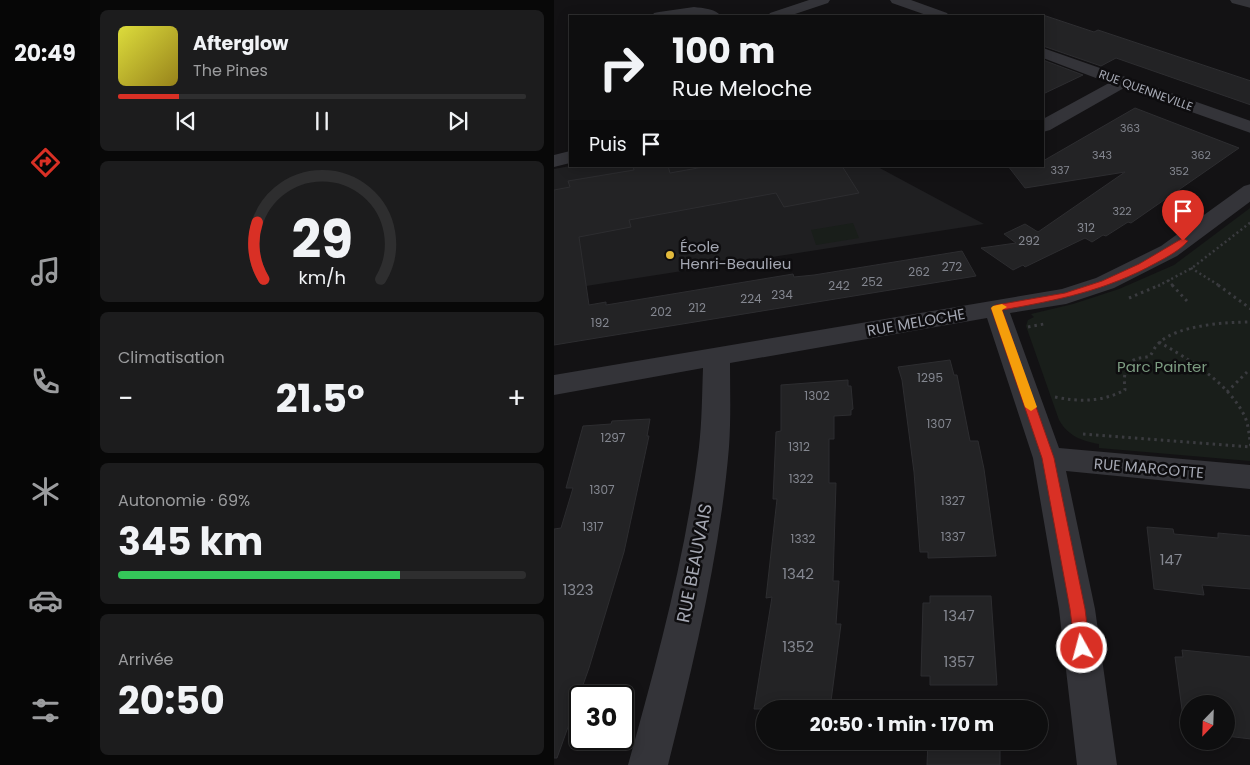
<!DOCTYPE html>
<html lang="fr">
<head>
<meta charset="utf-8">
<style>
  body { margin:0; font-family:Poppins,sans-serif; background:#1c1c1d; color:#f1f3f6; height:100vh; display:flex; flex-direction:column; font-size:19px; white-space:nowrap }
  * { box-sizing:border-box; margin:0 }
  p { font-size:16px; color:#9b9c9e }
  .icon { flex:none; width:28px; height:28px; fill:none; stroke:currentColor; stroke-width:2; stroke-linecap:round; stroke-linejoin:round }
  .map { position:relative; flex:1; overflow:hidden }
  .sheet { display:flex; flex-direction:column; gap:10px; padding:10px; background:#080808; width:464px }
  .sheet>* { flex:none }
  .top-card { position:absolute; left:15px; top:15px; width:475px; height:152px; border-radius:0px; box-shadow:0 2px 12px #0003,0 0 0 1px #2e2e2f; background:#0e0e0f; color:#f1f3f6; overflow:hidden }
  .needle { width:32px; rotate:203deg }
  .tools { position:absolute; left:626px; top:695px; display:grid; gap:10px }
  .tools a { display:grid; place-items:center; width:55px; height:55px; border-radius:50%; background:#0e0e0f; box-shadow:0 2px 12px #0003,0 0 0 1px #2e2e2f; font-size:25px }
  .speed { position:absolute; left:15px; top:685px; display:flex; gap:10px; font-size:25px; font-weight:700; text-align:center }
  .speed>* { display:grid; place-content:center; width:65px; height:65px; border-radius:50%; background:#0e0e0f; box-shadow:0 2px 12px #0003,0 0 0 1px #2e2e2f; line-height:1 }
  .speed .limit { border:2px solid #111; border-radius:8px; background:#fff; color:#111 }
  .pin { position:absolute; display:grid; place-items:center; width:42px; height:42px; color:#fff; margin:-51px -21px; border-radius:50% 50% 50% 0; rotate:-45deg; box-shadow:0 0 5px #0007 }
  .pin .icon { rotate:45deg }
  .me { position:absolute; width:55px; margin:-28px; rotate:353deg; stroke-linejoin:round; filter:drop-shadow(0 0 4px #0008) }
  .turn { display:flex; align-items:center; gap:18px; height:105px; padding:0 20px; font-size:22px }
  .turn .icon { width:65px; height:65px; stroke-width:2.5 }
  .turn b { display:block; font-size:35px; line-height:42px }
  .then { display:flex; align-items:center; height:48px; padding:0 20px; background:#0003; gap:10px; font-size:19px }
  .big { font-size:38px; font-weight:700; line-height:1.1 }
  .sheet .tile { flex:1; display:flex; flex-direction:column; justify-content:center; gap:8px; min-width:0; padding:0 18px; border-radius:8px; background:#1c1c1d }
  .sheet .dial { align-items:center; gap:0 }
  .dial svg { height:130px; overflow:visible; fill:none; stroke:#2e2e2f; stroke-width:7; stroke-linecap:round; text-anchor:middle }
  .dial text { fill:#f1f3f6; stroke:none }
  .song { display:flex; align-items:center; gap:15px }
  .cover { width:60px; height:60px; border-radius:8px; background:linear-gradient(135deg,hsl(60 70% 55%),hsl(50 70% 35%)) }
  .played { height:5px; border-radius:2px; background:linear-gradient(90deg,#d93025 15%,#2e2e2f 15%) }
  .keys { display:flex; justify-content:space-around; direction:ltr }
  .heat { display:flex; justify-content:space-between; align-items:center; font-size:28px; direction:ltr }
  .charge { height:8px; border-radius:4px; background:linear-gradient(90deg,#34c759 69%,#2e2e2f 0) }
  .trip { position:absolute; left:202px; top:700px; width:292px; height:50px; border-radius:25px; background:#0e0e0f; box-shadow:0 2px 12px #0003,0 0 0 1px #2e2e2f; font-weight:700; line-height:50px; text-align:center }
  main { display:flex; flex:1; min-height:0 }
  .menu { display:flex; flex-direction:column; width:90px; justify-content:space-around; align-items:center; background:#060606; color:#9b9c9e }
  .menu .icon { width:35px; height:35px }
  .menu .active { color:#d93025 }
  .menu b { font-size:22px; color:#f1f3f6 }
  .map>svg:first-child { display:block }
</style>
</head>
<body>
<main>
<nav class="menu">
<b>20:49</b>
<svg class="icon active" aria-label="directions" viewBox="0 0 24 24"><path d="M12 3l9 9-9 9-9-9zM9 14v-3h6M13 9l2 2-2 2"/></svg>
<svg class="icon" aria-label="music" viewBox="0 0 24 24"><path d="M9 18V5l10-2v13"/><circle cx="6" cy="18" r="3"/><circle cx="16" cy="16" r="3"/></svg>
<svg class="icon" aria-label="phone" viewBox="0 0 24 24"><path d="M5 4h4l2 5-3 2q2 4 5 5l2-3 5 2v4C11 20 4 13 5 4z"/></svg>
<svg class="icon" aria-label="climate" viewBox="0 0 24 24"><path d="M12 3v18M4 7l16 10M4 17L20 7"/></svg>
<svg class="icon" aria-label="car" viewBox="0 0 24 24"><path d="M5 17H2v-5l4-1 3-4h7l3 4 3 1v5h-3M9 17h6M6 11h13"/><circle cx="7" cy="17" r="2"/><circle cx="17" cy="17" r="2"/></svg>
<svg class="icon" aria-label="filters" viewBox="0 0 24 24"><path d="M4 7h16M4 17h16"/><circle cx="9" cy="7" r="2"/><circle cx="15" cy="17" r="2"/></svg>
</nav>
<section class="sheet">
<div class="tile">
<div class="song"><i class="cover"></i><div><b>Afterglow</b><p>The Pines</p></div></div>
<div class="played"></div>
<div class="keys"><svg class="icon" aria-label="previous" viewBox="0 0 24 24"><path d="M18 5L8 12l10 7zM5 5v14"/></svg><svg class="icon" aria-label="pause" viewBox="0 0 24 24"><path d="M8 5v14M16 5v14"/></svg><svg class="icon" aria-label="next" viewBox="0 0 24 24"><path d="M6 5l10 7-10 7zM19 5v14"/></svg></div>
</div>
<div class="tile dial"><svg viewBox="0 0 100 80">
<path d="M14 69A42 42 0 1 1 86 69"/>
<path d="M14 69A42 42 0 0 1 10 34" stroke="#d93025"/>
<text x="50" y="56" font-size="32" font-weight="700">29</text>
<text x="50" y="72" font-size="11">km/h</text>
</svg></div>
<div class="tile"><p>Climatisation</p>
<div class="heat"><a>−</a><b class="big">21.5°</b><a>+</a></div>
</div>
<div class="tile"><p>Autonomie · 69%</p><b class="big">345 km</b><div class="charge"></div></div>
<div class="tile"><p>Arrivée</p><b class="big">20:50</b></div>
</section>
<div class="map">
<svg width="697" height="765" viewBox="0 0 697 765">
  <rect width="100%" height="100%" fill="#131214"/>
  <path fill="#1f1f21" d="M 16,166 L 322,166 L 430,224 L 0,291 L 0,169 Z"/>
  <path fill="#191e1a" d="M 696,208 L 696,461 L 545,448 L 545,444 C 528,441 514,436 505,420 L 472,326 L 474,320 L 480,317 L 477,314 L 519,304 L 565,289 L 620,265 Z
    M 299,223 L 305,238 L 262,245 L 257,230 Z"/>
  <path fill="#232325" stroke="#2d2d30" d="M 489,15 L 540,32 L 544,30 L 697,81 L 697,105 L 562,58 L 547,66 L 489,46 Z
    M 489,60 L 529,75 L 489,94 Z
    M 581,108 L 685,148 L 577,223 L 574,222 L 552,236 L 549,235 L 538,242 L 531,238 L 471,267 L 469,265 L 459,270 L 427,248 L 462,243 L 450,234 L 471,224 L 484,232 L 571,172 L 471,188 L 454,166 L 489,166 L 489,161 Z
    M 79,166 L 114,166 L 116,173 L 155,166 L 288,166 L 305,193 L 230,207 L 222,193 L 75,220 L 77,227 L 25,237 L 35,305 L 52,302 L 52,305 L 239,274 L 240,277 L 260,275 L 408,251 L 422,276 L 0,345 L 0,190 L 16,187 L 14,181 L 80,170 Z
    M 396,360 L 400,375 L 403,375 L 416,441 L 424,441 L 430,469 L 442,556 L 374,558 L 374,552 L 366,552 L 360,472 L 348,380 L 344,367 Z
    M 294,380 L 294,386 L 297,386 L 299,409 L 297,410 L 297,415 L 280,416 L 280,439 L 275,439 L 275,483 L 282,483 L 279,581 L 285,581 L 282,624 L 287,624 L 276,709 L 200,709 L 218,597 L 212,598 L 223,499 L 219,499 L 222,432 L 227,431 L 227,385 Z
    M 96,419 L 93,436 L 95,436 L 70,552 L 35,668 L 3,758 L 0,758 L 0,529 L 7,528 L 19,488 L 12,488 L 29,426 L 57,424 L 58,421 Z
    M 593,527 L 619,529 L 620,534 L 664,538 L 664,533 L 697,536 L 697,589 L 648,585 L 650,595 L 600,589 Z
    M 376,596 L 437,596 L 443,685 L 376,685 L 376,676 L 367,676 L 369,603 L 376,603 Z
    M 628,650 L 697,657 L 697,739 L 672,736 L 672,704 L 635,704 L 635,732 L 631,732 L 621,657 L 629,657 Z
    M 374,741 L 446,741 L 446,765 L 373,765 Z"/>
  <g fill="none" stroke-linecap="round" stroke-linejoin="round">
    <path stroke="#3a3b3f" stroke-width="2.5" stroke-dasharray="2 3" stroke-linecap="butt" d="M 637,268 L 666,286
      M 614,280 L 619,286
      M 604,286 L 638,268 L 697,222"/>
    <path stroke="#3a3b3f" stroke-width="3" stroke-dasharray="2.5 4" stroke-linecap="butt" d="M 618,285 L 633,301
      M 664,285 L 697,309
      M 575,298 L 606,285
      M 474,327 L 490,324
      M 605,342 C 636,360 675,383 691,417 C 695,426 695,437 697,447
      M 673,392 L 693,372
      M 501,397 C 526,402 548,402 571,390 C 570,381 569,364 580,360 C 585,357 591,358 596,356 C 599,352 601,346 605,343 C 623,325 673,322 697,322
      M 529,434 L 697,447"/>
    <path fill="#343439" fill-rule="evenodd" d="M 255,0 L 276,0 L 274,3 L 235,16 L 214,16 L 216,13 Z
      M 336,0 L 357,0 L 393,13 L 395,16 L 375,16 L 338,3 Z
      M 140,7 C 149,8 162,9 167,16 L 98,16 L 100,13 L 105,12 Z
      M 489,48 L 697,121 L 697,133 L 570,88 L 496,130 L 489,132 L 489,119 L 555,83 L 489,58 Z
      M 16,151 L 16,163 L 0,167 L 0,155 Z
      M 697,184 L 697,201 L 623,256 L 560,288 L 512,304 L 456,313 L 505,448 L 697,465 L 697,489 L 512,471 L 541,609 L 563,765 L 523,765 L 505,609 L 479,458 L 433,318 L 176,363 C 176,391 177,419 175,447 C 166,554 140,661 114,765 L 74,765 C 103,661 132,555 145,447 C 148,421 148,395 149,368 L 0,395 L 0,375 L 508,289 L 542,278 L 607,246 L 690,186 Z"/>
    <path fill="#343439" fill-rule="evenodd" d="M 676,0 L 697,0 L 697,8 L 678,3 Z"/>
  </g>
  <path fill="#d93025" stroke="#8d1f18" d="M 629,238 L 634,241 C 625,251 613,257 602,263 C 551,291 504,300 448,310 L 500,458 L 531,609 L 536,648 L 534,653 L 528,655 L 523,653 L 521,648 L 516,609 L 488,458 L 437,308 L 442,305 L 511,293 L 548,281 L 585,264 Z"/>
  <path fill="#f59e0b" d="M 448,304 L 453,307 L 448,310 L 483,407 L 477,411 L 471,407 L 437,308 L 439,306 Z"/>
  <circle fill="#e2ba3c" stroke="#0e0d0f" stroke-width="2" cx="116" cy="255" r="5"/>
  <g text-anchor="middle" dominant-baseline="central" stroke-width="5" stroke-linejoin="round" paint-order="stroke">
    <g font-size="11" fill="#848790">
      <text x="576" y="128">363</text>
      <text x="548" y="155">343</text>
      <text x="647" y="155">362</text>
      <text x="506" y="170">337</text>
      <text x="625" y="171">352</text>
      <text x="568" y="211">322</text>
    </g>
    <g font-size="12" fill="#a5a8b3" stroke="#0e0d0f">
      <text transform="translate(592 90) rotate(20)">RUE QUENNEVILLE</text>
    </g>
    <g font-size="12" fill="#848790">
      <text x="532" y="227">312</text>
      <text x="475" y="240">292</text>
      <text x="398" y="266">272</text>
      <text x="365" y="271">262</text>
      <text x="318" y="281">252</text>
      <text x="285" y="285">242</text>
      <text x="228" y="294">234</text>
      <text x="197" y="298">224</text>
      <text x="143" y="307">212</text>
      <text x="107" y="311">202</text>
      <text x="46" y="322">192</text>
      <text x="376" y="377">1295</text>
      <text x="263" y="395">1302</text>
      <text x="385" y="423">1307</text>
      <text x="59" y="437">1297</text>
      <text x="245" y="446">1312</text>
      <text x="247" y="478">1322</text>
      <text x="48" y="489">1307</text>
      <text x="399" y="500">1327</text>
      <text x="39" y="526">1317</text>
      <text x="399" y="536">1337</text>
      <text x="249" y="538">1332</text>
    </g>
    <g font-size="15" fill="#a5a8b3" stroke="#0e0d0f" text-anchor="start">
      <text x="126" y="246">École<tspan x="126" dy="17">Henri-Beaulieu</tspan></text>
    </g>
    <g font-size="15" fill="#a5a8b3" stroke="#0e0d0f">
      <text transform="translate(362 322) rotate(-10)">RUE MELOCHE</text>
      <text transform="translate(595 468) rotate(5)">RUE MARCOTTE</text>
    </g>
    <g font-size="15" fill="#7d9d82" stroke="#0e0d0f">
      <text x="608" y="366">Parc Painter</text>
    </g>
    <g font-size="15" fill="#848790">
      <text x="617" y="559">147</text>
      <text x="244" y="573">1342</text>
      <text x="24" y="589">1323</text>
      <text x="405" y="615">1347</text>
      <text x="244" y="646">1352</text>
      <text x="405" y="661">1357</text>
    </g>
    <g font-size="18" fill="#a5a8b3" stroke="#0e0d0f">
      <text transform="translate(140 563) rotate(-79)">RUE BEAUVAIS</text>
    </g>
  </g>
</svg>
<div class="tools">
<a><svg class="needle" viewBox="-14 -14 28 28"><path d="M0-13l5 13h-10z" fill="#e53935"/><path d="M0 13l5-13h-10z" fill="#9b9c9e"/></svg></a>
</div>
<div class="speed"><div class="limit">30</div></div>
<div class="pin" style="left:629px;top:241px;background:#d93025"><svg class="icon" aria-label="arrive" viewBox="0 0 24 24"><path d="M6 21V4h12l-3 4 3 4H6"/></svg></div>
<svg class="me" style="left:528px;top:648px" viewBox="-20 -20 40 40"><circle r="17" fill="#d93025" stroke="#fff" stroke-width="3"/><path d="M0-11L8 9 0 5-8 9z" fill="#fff"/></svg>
<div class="trip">20:50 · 1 min · 170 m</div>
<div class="top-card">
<div class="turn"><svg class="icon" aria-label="right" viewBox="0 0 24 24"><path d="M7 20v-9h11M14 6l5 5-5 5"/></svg><div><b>100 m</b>Rue Meloche</div></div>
<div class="then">Puis<svg class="icon" aria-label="arrive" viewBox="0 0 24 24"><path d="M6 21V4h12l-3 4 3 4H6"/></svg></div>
</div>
</div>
</main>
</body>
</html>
